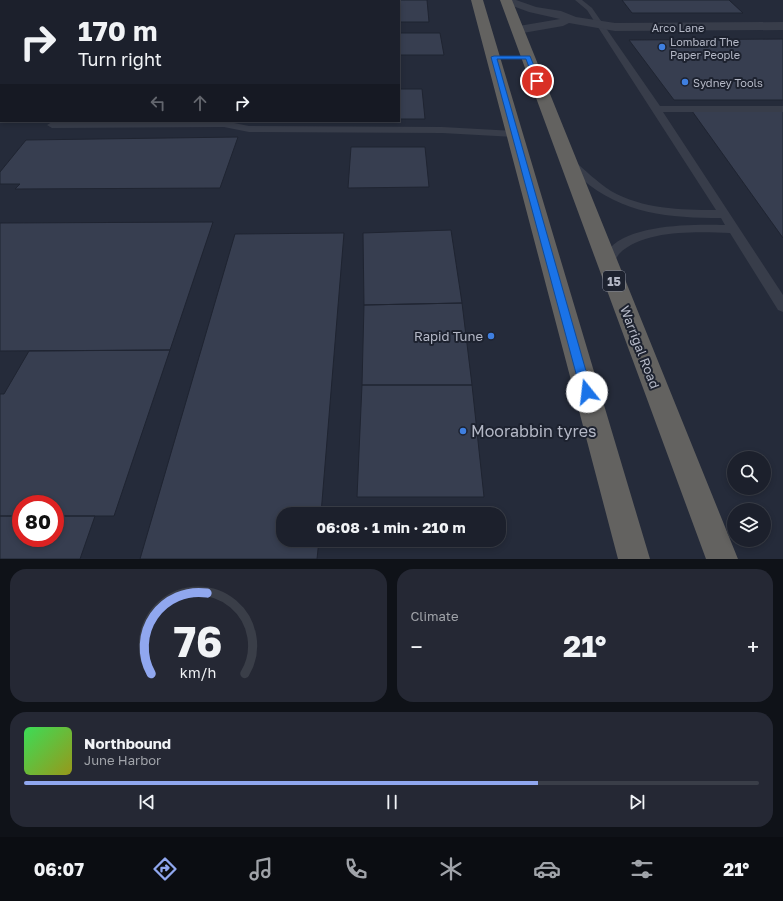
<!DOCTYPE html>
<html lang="en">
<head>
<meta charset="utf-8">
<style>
  body { margin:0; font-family:"Golos Text",sans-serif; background:#252834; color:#f1f3f6; height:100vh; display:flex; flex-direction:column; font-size:15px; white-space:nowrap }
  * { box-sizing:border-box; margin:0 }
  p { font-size:13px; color:#a0a3a9 }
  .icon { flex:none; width:22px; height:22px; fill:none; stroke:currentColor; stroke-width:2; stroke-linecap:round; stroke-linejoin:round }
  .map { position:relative; height:559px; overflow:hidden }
  .drawer { display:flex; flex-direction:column; gap:10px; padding:10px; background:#0f1218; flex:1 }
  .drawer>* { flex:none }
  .top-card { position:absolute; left:0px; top:0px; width:400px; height:122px; box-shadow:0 2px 6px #0003,0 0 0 1px #3a3e48; background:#1c202c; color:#f1f3f6; overflow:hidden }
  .fabs { position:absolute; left:727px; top:451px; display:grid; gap:8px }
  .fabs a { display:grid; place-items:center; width:44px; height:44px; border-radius:50%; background:#1c202c; box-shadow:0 2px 6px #0003,0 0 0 1px #3a3e48; font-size:20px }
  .speed { position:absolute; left:12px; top:495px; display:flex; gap:8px; font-size:20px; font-weight:700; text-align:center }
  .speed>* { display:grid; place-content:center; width:52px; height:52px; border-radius:50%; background:#1c202c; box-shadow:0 2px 6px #0003,0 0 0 1px #3a3e48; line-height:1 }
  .speed .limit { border:6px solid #d22; background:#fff; color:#111 }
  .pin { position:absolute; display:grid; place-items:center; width:34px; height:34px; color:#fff; margin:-17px; border:2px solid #fff; border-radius:50%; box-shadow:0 1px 4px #0007 }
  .me { position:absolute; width:44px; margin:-22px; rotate:344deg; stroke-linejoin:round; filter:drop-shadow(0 0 3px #0008) }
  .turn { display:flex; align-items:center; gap:14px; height:84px; padding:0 12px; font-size:18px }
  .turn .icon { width:52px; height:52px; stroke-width:2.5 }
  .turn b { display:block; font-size:28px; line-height:34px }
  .lanes { display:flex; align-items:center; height:38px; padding:0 12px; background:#0003; justify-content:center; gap:20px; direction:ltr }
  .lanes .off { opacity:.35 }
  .big { font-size:30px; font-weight:700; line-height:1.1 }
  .drawer .tile { flex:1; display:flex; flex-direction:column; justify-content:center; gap:6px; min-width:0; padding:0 14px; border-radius:16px; background:#252834 }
  .drawer .dial { align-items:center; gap:0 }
  .dial svg { height:104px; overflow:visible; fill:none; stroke:#3a3e48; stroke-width:7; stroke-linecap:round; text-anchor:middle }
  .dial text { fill:#f1f3f6; stroke:none }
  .song { display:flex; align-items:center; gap:12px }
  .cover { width:48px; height:48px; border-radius:6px; background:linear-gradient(135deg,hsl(130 70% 55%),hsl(60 70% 35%)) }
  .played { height:4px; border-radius:2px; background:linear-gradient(90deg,#90a7ef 70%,#3a3e48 70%) }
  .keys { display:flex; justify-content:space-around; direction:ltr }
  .heat { display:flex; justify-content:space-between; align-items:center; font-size:22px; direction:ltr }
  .drawer .tiles { flex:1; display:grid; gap:10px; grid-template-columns:1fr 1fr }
  .tile:last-child { grid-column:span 2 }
  .trip { position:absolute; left:276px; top:507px; width:230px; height:40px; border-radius:16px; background:#1c202c; box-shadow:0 2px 6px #0003,0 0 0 1px #3a3e48; font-weight:700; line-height:40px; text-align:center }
  .tab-bar { display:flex; height:64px; justify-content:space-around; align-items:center; background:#0b0d12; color:#a0a3a9 }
  .tab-bar .icon { width:28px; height:28px }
  .tab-bar .active { color:#90a7ef }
  .tab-bar b { font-size:18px; color:#f1f3f6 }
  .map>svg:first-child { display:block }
</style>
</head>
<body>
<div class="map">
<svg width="783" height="559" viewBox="0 0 783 559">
  <rect width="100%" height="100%" fill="#252b3a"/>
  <path fill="#373e50" stroke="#1f2431" d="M 19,0 L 117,0 L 18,1 Z
    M 156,0 L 427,0 L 429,22 L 399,22 L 399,1 Z
    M 622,0 L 729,0 L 743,13 L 632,13 Z
    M 399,33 L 440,33 L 444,55 L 399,55 Z
    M 783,39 L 783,100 L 674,100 L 629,40 Z
    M 399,89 L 422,89 L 425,119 L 399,119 Z
    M 692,111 L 783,111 L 783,238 Z
    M 238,137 L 220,188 L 15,189 L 20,184 L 0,184 L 0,172 L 26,140 Z
    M 351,147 L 425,147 L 429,187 L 348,188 Z
    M 213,222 L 170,350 L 0,351 L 0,223 Z
    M 451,230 L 462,303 L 364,305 L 363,233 Z
    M 344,233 L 321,514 L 283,514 L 283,540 L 319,540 L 317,559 L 140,559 L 235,234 Z
    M 462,303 L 472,385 L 362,385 L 364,305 Z
    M 170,350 L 114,516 L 55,516 L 55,504 L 21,504 L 21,516 L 0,516 L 0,394 L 4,394 L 29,351 Z
    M 362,385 L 472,385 L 484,497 L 357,497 Z
    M 0,516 L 21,516 L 21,538 L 55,538 L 55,516 L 95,516 L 80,559 L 0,559 Z"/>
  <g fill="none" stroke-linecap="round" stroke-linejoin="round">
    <path fill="#383d4a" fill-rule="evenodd" d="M 575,0 L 582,0 L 592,8 L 660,106 L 783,106 L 783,112 L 663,112 L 783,295 L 783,312 L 778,310 L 730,233 C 698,232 644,229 619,254 C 616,258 614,263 611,267 L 607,269 L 603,267 L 601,264 C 603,259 606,252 610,248 C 632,224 694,224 725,225 L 721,218 C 670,218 622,214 582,179 C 576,174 568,168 564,162 L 569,159 L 573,160 C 585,170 597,182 611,191 C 643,209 680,210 716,210 L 587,10 Z
      M 224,121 L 249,126 L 442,127 L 515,131 L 520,134 L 515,137 L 442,133 L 249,132 L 224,127 L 52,128 L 47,125 L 52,122 Z"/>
    <path fill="#383d4a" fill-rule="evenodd" d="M 500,0 L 516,0 L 536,7 L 561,11 L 576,17 L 615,23 L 783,22 L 783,30 L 615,31 L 569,23 L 563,26 L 517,34 L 511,30 L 513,27 L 560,19 L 529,12 L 502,2 Z"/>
    <path fill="#636260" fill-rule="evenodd" d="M 471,0 L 483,0 L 650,559 L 618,559 Z
      M 500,0 L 512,0 L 738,559 L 706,559 Z"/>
  </g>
  <path fill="#1a73e8" stroke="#114b97" d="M 494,56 L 530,56 L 540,81 L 537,83 L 534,81 L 526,59 L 497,59 L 592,392 L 591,396 L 587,397 L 583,396 L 581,392 L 491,57 Z"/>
  <g fill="#3f7fe0" stroke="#1d222f" stroke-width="1.5">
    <circle cx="662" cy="47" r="4"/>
    <circle cx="685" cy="82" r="4"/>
    <circle cx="491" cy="336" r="4"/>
    <circle cx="463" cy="431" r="4"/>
  </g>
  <g text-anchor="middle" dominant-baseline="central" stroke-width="4" stroke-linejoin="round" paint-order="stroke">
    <g font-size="11" fill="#b4b8c6" stroke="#1d222f">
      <text x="678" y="27">Arco Lane</text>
    </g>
    <g font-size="11" fill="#b4b8c6" stroke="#1d222f" text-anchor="start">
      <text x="670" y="41">Lombard The<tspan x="670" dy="13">Paper People</tspan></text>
      <text x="693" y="82">Sydney Tools</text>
    </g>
    <rect fill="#1d222f" stroke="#878b99" stroke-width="1" x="603" y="271" width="22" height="20" rx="3"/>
    <g font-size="12" font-weight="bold" fill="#b4b8c6">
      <text x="614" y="281">15</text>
    </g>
    <g font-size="13" fill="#b4b8c6" stroke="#1d222f" text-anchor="end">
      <text x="483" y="336">Rapid Tune</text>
    </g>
    <g font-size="13" fill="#b4b8c6" stroke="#1d222f">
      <text transform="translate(640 347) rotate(69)">Warrigal Road</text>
    </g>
    <g font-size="16" fill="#b4b8c6" stroke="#1d222f" text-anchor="start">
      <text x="471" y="431">Moorabbin tyres</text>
    </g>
  </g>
</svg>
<div class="fabs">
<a><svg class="icon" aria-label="search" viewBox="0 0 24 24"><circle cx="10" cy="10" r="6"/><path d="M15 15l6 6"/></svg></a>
<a><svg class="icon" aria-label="layers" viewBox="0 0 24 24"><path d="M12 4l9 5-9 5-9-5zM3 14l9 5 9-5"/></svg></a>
</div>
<div class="speed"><div class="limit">80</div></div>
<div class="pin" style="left:537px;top:81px;background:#d93025"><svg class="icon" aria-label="arrive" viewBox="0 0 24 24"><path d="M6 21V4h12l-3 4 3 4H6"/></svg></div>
<svg class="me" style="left:587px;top:392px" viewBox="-20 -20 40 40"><circle r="19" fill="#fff"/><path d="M0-13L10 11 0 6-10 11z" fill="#1a73e8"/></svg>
<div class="trip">06:08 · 1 min · 210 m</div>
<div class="top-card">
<div class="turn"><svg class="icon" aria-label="right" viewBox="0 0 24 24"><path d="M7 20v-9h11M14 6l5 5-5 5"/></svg><div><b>170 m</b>Turn right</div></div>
<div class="lanes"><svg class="icon off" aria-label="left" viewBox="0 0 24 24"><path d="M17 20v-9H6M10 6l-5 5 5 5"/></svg><svg class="icon off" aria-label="ahead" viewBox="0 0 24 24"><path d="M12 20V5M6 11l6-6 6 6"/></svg><svg class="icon" aria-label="right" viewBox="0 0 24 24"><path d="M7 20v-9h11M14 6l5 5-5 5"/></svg></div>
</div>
</div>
<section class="drawer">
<div class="tiles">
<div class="tile dial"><svg viewBox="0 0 100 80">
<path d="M14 69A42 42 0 1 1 86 69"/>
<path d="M14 69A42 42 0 0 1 57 7" stroke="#90a7ef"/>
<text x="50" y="56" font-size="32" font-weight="700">76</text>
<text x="50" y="72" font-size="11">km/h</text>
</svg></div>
<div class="tile"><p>Climate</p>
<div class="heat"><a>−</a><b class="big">21°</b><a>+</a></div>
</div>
<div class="tile">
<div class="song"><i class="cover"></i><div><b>Northbound</b><p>June Harbor</p></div></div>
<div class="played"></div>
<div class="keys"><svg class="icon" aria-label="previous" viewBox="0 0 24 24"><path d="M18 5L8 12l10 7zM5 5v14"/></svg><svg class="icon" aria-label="pause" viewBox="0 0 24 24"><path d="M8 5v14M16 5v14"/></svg><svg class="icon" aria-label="next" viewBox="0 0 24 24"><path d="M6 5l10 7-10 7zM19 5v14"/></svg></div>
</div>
</div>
</section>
<nav class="tab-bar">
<b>06:07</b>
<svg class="icon active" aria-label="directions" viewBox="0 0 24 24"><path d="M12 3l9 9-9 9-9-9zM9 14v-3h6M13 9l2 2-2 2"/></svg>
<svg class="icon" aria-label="music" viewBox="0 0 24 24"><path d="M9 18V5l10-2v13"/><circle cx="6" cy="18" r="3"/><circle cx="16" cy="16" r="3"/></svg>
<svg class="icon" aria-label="phone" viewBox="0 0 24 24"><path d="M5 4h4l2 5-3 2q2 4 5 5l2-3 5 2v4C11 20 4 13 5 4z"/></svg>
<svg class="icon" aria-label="climate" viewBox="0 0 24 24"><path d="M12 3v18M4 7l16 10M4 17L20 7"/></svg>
<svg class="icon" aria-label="car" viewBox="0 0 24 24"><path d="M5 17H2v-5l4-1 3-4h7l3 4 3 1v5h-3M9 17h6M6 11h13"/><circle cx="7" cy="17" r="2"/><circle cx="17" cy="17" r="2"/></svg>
<svg class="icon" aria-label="filters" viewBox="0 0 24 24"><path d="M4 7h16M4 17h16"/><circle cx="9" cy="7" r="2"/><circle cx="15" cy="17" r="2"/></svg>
<b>21°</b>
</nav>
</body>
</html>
